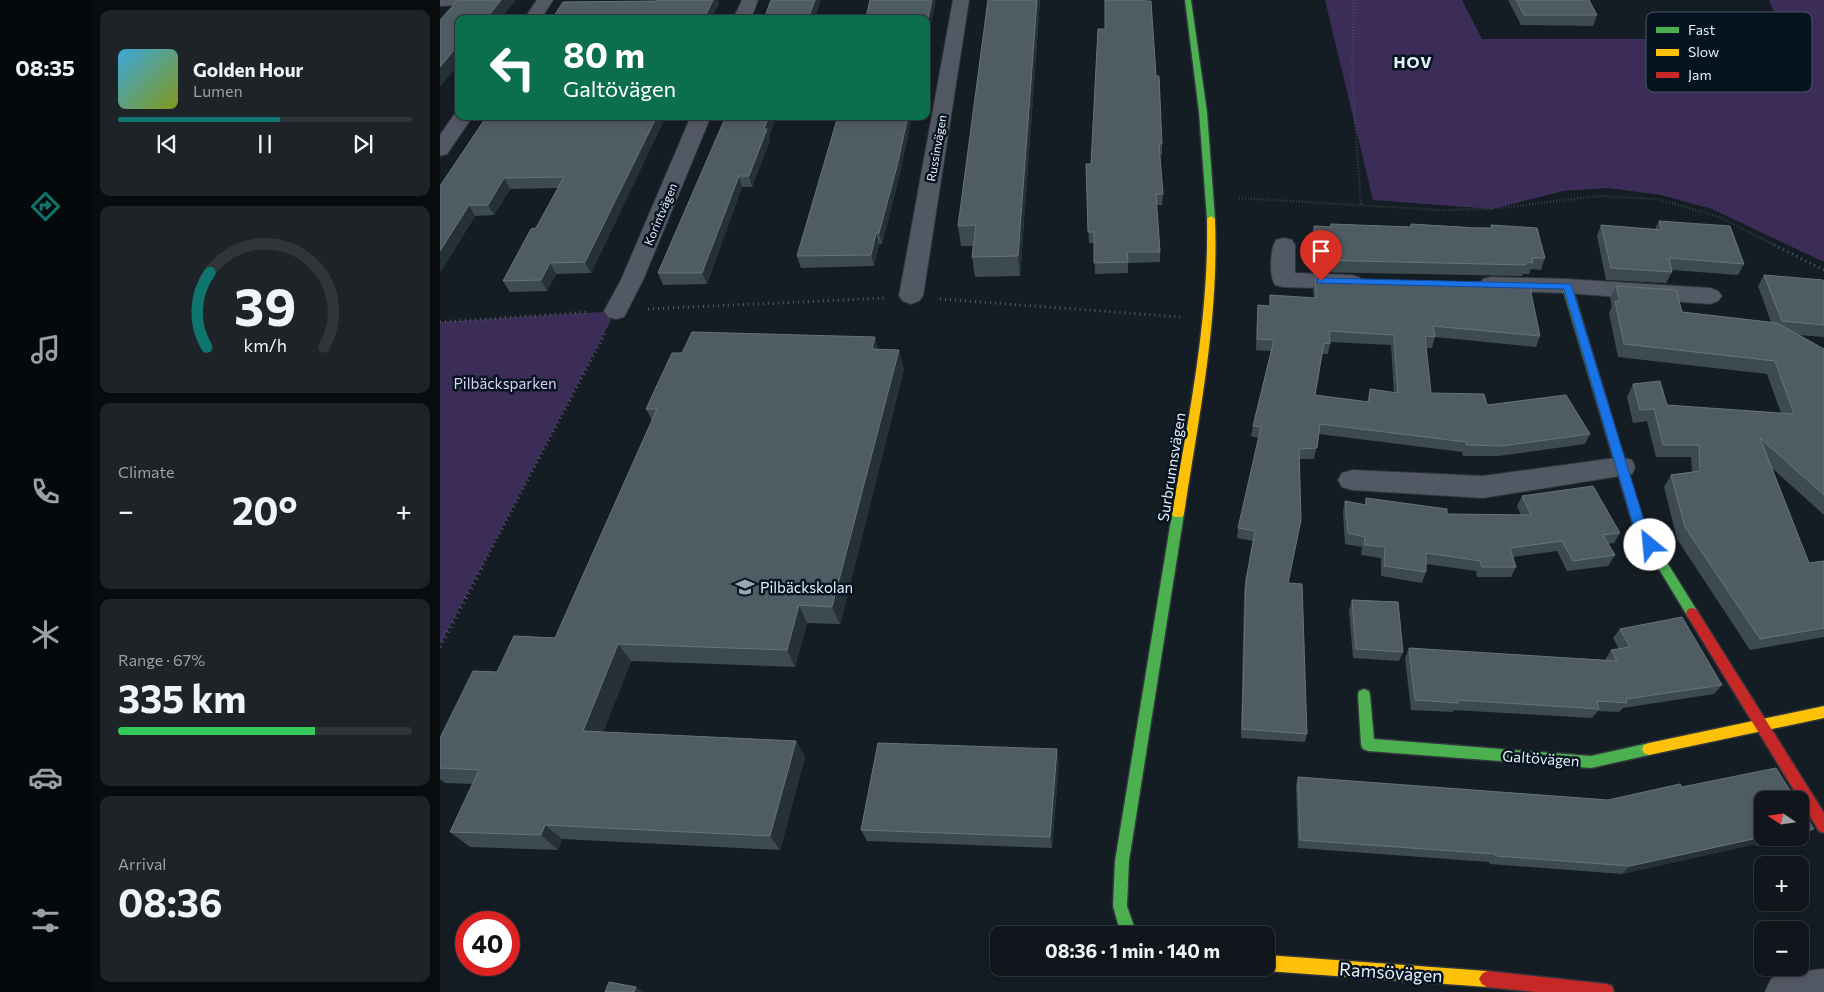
<!DOCTYPE html>
<html lang="en">
<head>
<meta charset="utf-8">
<style>
  body { margin:0; font-family:Commissioner,sans-serif; background:#1e2328; color:#f1f3f6; height:100vh; display:flex; flex-direction:column; font-size:19px; white-space:nowrap }
  * { box-sizing:border-box; margin:0 }
  p { font-size:16px; color:#9c9fa3 }
  .icon { flex:none; width:28px; height:28px; fill:none; stroke:currentColor; stroke-width:2; stroke-linecap:round; stroke-linejoin:round }
  .map { position:relative; flex:1; overflow:hidden }
  .details { display:flex; flex-direction:column; gap:10px; padding:10px; background:#090c0f; width:350px }
  .details>* { flex:none }
  .guide { position:absolute; left:15px; top:15px; width:475px; height:105px; border-radius:10px; box-shadow:0 2px 8px #0003,0 0 0 1px #30353a; background:#0b6e4f; color:#fff; overflow:hidden }
  .needle { width:32px; rotate:283deg }
  .tools { position:absolute; left:1314px; top:791px; display:grid; gap:10px }
  .tools a { display:grid; place-items:center; width:55px; height:55px; border-radius:10px; background:#10161b; box-shadow:0 2px 8px #0003,0 0 0 1px #30353a; font-size:25px }
  .speed { position:absolute; left:15px; top:911px; display:flex; gap:10px; font-size:25px; font-weight:700; text-align:center }
  .speed>* { display:grid; place-content:center; width:65px; height:65px; border-radius:50%; background:#10161b; box-shadow:0 2px 8px #0003,0 0 0 1px #30353a; line-height:1 }
  .speed .limit { border:8px solid #d22; background:#fff; color:#111 }
  .pin { position:absolute; display:grid; place-items:center; width:42px; height:42px; color:#fff; margin:-51px -21px; border-radius:50% 50% 50% 0; rotate:-45deg; box-shadow:0 0 5px #0007 }
  .pin .icon { rotate:45deg }
  .me { position:absolute; width:55px; margin:-28px; rotate:332deg; stroke-linejoin:round; filter:drop-shadow(0 0 4px #0008) }
  .turn { display:flex; align-items:center; gap:18px; height:105px; padding:0 25px; font-size:22px }
  .turn .icon { width:65px; height:65px; stroke-width:2.5 }
  .turn b { display:block; font-size:35px; line-height:42px }
  .big { font-size:38px; font-weight:700; line-height:1.1 }
  .details .widget { flex:1; display:flex; flex-direction:column; justify-content:center; gap:8px; min-width:0; padding:0 18px; border-radius:10px; background:#1e2328 }
  .details .dial { align-items:center; gap:0 }
  .dial svg { height:130px; overflow:visible; fill:none; stroke:#30353a; stroke-width:7; stroke-linecap:round; text-anchor:middle }
  .dial text { fill:#f1f3f6; stroke:none }
  .song { display:flex; align-items:center; gap:15px }
  .cover { width:60px; height:60px; border-radius:8px; background:linear-gradient(135deg,hsl(200 70% 55%),hsl(70 70% 35%)) }
  .played { height:5px; border-radius:2px; background:linear-gradient(90deg,#0f766e 55%,#30353a 55%) }
  .keys { display:flex; justify-content:space-around; direction:ltr }
  .heat { display:flex; justify-content:space-between; align-items:center; font-size:28px; direction:ltr }
  .charge { height:8px; border-radius:4px; background:linear-gradient(90deg,#34c759 67%,#30353a 0) }
  .trip { position:absolute; left:550px; top:926px; width:285px; height:50px; border-radius:10px; background:#10161b; box-shadow:0 2px 8px #0003,0 0 0 1px #30353a; font-weight:700; line-height:50px; text-align:center }
  main { display:flex; flex:1; min-height:0 }
  .tab-bar { display:flex; flex-direction:column; width:90px; justify-content:space-around; align-items:center; background:#06090b; color:#9c9fa3 }
  .tab-bar .icon { width:35px; height:35px }
  .tab-bar .selected { color:#0f766e }
  .tab-bar b { font-size:22px; color:#f1f3f6 }
  .map>svg:first-child { display:block }
</style>
</head>
<body>
<main>
<nav class="tab-bar">
<b>08:35</b>
<svg class="icon selected" aria-label="directions" viewBox="0 0 24 24"><path d="M12 3l9 9-9 9-9-9zM9 14v-3h6M13 9l2 2-2 2"/></svg>
<svg class="icon" aria-label="music" viewBox="0 0 24 24"><path d="M9 18V5l10-2v13"/><circle cx="6" cy="18" r="3"/><circle cx="16" cy="16" r="3"/></svg>
<svg class="icon" aria-label="phone" viewBox="0 0 24 24"><path d="M5 4h4l2 5-3 2q2 4 5 5l2-3 5 2v4C11 20 4 13 5 4z"/></svg>
<svg class="icon" aria-label="climate" viewBox="0 0 24 24"><path d="M12 3v18M4 7l16 10M4 17L20 7"/></svg>
<svg class="icon" aria-label="car" viewBox="0 0 24 24"><path d="M5 17H2v-5l4-1 3-4h7l3 4 3 1v5h-3M9 17h6M6 11h13"/><circle cx="7" cy="17" r="2"/><circle cx="17" cy="17" r="2"/></svg>
<svg class="icon" aria-label="filters" viewBox="0 0 24 24"><path d="M4 7h16M4 17h16"/><circle cx="9" cy="7" r="2"/><circle cx="15" cy="17" r="2"/></svg>
</nav>
<section class="details">
<div class="widget">
<div class="song"><i class="cover"></i><div><b>Golden Hour</b><p>Lumen</p></div></div>
<div class="played"></div>
<div class="keys"><svg class="icon" aria-label="previous" viewBox="0 0 24 24"><path d="M18 5L8 12l10 7zM5 5v14"/></svg><svg class="icon" aria-label="pause" viewBox="0 0 24 24"><path d="M8 5v14M16 5v14"/></svg><svg class="icon" aria-label="next" viewBox="0 0 24 24"><path d="M6 5l10 7-10 7zM19 5v14"/></svg></div>
</div>
<div class="widget dial"><svg viewBox="0 0 100 80">
<path d="M14 69A42 42 0 1 1 86 69"/>
<path d="M14 69A42 42 0 0 1 16 23" stroke="#0f766e"/>
<text x="50" y="56" font-size="32" font-weight="700">39</text>
<text x="50" y="72" font-size="11">km/h</text>
</svg></div>
<div class="widget"><p>Climate</p>
<div class="heat"><a>−</a><b class="big">20°</b><a>+</a></div>
</div>
<div class="widget"><p>Range · 67%</p><b class="big">335 km</b><div class="charge"></div></div>
<div class="widget"><p>Arrival</p><b class="big">08:36</b></div>
</section>
<div class="map">
<svg width="1384" height="992" viewBox="0 0 1384 992">
  <rect width="100%" height="100%" fill="#151d24"/>
  <path fill="#3b2d57" d="M 885,0 L 1022,0 L 1042,39 L 1226,39 L 1349,50 L 1329,0 L 1384,0 L 1384,262 L 1272,209 L 1221,195 L 1168,188 L 1123,191 L 1052,209 L 933,200 Z
    M 176,311 L 0,645 L 0,322 Z"/>
  <g fill="none" stroke-linecap="round" stroke-linejoin="round">
    <g stroke="#30363c" stroke-width="2">
      <path id="street" d="M 0,0 L 43,0 L 41,4 L 0,6 Z
        M 97,0 L 113,0 L 101,19 L 84,19 Z
        M 302,0 L 318,0 L 311,19 L 293,19 Z
        M 513,0 L 529,0 L 483,296 L 479,301 L 471,304 L 463,301 L 459,296 Z
        M 19,111 L 19,116 L 33,116 L 7,154 L 0,156 L 0,135 L 16,112 Z
        M 251,116 L 271,116 L 203,280 L 184,317 L 176,319 L 168,317 L 164,311 L 181,280 Z
        M 844,238 L 852,240 L 855,245 L 855,273 L 911,275 L 919,277 L 922,282 L 919,287 L 911,289 L 843,287 L 835,285 C 829,276 830,249 836,240 Z
        M 1051,277 L 1127,279 L 1270,288 L 1278,291 L 1282,296 L 1278,301 L 1270,304 L 1127,293 L 1051,291 L 1043,289 L 1040,284 L 1043,279 Z
        M 1182,457 L 1192,460 L 1195,467 L 1192,474 L 1043,498 L 912,490 L 902,487 L 898,480 L 902,473 L 912,470 L 1043,476 Z
        M 1384,969 L 1384,992 L 1325,992 L 1331,979 L 1344,973 Z"/>
    </g>
    <g stroke="#30363c" stroke-width="3">
      <path id="fast" d="M 745,0 L 751,0 L 767,112 L 775,219 L 771,222 L 767,219 L 759,112 Z
        M 1127,283 L 1132,286 L 1205,527 L 1256,609 L 1258,613 L 1256,617 L 1252,618 L 1248,617 L 1194,528 L 1122,286 Z
        M 738,510 L 742,511 L 744,514 L 689,861 L 687,906 L 697,935 L 681,935 L 673,906 L 675,861 L 732,514 L 734,511 Z
        M 924,689 L 929,691 L 930,695 L 934,739 L 1151,756 L 1209,743 L 1214,745 L 1216,749 L 1214,753 L 1209,755 L 1151,768 L 928,751 L 923,749 L 921,745 L 918,695 L 919,691 Z"/>
    </g>
    <g stroke="#30363c" stroke-width="3">
      <path id="slow" d="M 771,216 L 775,219 C 779,320 759,415 744,514 L 742,517 L 734,517 L 732,514 C 749,415 769,319 767,219 Z
        M 1384,706 L 1384,718 L 1209,755 L 1204,753 L 1202,749 L 1204,745 L 1209,743 Z
        M 826,955 L 1047,971 L 1052,974 L 1055,979 L 1052,984 L 1047,987 L 826,971 L 820,968 L 826,968 Z"/>
    </g>
    <g stroke="#30363c" stroke-width="3">
      <path id="jam" d="M 1252,608 L 1256,609 L 1384,813 L 1384,833 L 1379,831 L 1248,617 L 1246,613 L 1248,609 Z
        M 1047,971 L 1166,984 L 1172,986 L 1174,992 L 1095,992 L 1047,987 L 1042,984 L 1039,979 L 1042,974 Z"/>
    </g>
    <path stroke="#565b65" stroke-width="2.5" stroke-dasharray="0.5 2.5" stroke-linecap="butt" d="M 914,0 L 912,75 L 921,206
      M 799,198 L 1000,210 L 1052,209 L 1159,196 L 1217,199 L 1277,216 L 1337,246"/>
    <path stroke="#565b65" stroke-width="3" stroke-dasharray="1 4" stroke-linecap="butt" d="M 1334,245 L 1384,270
      M 500,299 L 740,317
      M 208,309 L 444,298
      M 0,322 L 149,312
      M 41,569 L 165,334"/>
    <path stroke="#565b65" stroke-width="4" stroke-dasharray="1 4.5" stroke-linecap="butt" d="M 0,647 L 42,568"/>
    <use href="#street" fill="#535865" fill-rule="evenodd"/>
    <use href="#fast" fill="#4caf50" fill-rule="evenodd"/>
    <use href="#slow" fill="#ffc107" fill-rule="evenodd"/>
    <use href="#jam" fill="#c62828" fill-rule="evenodd"/>
  </g>
  <path fill="#3e4a51" fill-rule="evenodd" d="M 548,0 L 600,0 L 580,276 L 535,277 L 532,257 L 533,246 L 521,246 L 518,226 Z
    M 1068,0 L 1149,0 L 1157,15 L 1153,26 L 1081,25 Z
    M 716,76 L 722,144 L 722,155 L 720,155 L 723,194 L 722,205 L 716,205 L 720,252 L 720,262 L 688,263 L 688,273 L 655,274 L 654,243 L 649,243 L 646,164 L 651,164 Z
    M 47,116 L 226,116 L 151,273 L 116,274 L 107,291 L 70,292 L 63,281 L 96,228 L 118,188 L 70,189 L 54,215 L 35,216 L 0,273 L 0,186 Z
    M 286,116 L 334,116 L 335,120 L 329,136 L 330,140 L 312,187 L 302,187 L 267,284 L 223,285 L 218,273 Z
    M 398,116 L 472,116 L 459,177 L 442,244 L 439,244 L 434,266 L 361,268 L 357,256 Z
    M 1219,221 L 1304,264 L 1298,275 L 1232,270 L 1232,272 L 1226,283 L 1166,280 L 1157,236 L 1161,225 L 1215,229 Z
    M 891,224 L 970,227 L 971,224 L 1050,228 L 1051,225 L 1105,258 L 1101,270 L 1091,269 L 1089,274 L 1083,274 L 1082,276 L 873,272 L 872,237 L 874,226 L 890,227 Z
    M 1324,275 L 1384,282 L 1384,337 L 1358,335 L 1384,349 L 1384,515 L 1332,468 L 1369,563 L 1384,561 L 1384,637 L 1310,650 L 1237,539 L 1224,487 L 1231,475 L 1252,472 L 1251,457 L 1216,457 L 1207,421 L 1193,423 L 1187,397 L 1193,384 L 1227,405 L 1341,413 L 1327,374 L 1178,357 L 1169,313 L 1172,306 L 1170,298 L 1176,286 L 1242,312 L 1331,322 L 1318,286 Z
    M 875,279 L 1100,336 L 1096,347 L 995,337 L 992,348 L 986,348 L 991,393 L 1047,405 L 1150,434 L 1145,444 L 1058,456 L 1023,456 L 1022,452 L 879,434 L 874,459 L 860,459 L 848,583 L 867,734 L 865,742 L 801,738 L 804,590 L 813,541 L 797,538 L 798,528 L 819,438 L 811,436 L 813,426 L 831,351 L 816,350 L 817,316 L 818,305 L 829,306 L 830,295 L 874,298 L 873,290 ZM 890,342 L 951,345 L 954,393 L 930,389 L 927,402 L 875,395 L 882,354 L 888,354 Z
    M 438,349 L 464,369 L 400,624 L 367,623 L 355,667 L 191,661 L 163,732 L 356,741 L 365,757 L 340,850 L 122,839 L 118,850 L 30,847 L 10,832 L 33,784 L 5,783 L 0,779 L 0,738 L 57,672 L 115,638 L 212,420 L 206,409 L 242,353 Z
    M 1082,496 L 1180,533 L 1174,543 L 1168,544 L 1175,555 L 1168,566 L 1127,571 L 1117,551 L 1073,557 L 1076,567 L 1071,577 L 1037,577 L 1036,571 L 986,564 L 986,572 L 982,583 L 941,576 L 941,558 L 921,555 L 922,547 L 905,544 L 903,512 L 905,501 L 925,505 L 926,498 L 1007,514 L 1081,515 L 1077,506 Z
    M 912,600 L 963,652 L 959,661 L 913,658 L 909,610 Z
    M 1180,629 L 1282,685 L 1274,694 L 1183,708 L 1179,712 L 1158,711 L 1152,718 L 1014,710 L 1013,712 L 971,710 L 965,658 L 969,648 L 1165,660 L 1171,650 L 1179,649 L 1173,638 Z
    M 619,762 L 612,848 L 427,841 L 421,830 Z
    M 858,777 L 1168,800 L 1242,787 L 1322,838 L 1359,838 L 1316,846 L 1315,844 L 1182,874 L 1050,864 L 1049,862 L 858,848 L 856,785 Z
    M 1360,807 L 1374,829 L 1363,837 L 1360,837 Z"/>
  <path fill="#263137" d="M 61,0 L 76,0 L 61,19 L 47,19 Z
    M 273,0 L 278,0 L 279,3 L 272,19 L 264,19 Z
    M 375,0 L 381,0 L 375,19 L 368,19 Z
    M 492,0 L 496,0 L 486,46 L 486,27 Z
    M 597,0 L 600,0 L 580,276 L 578,256 Z
    M 19,44 L 19,64 L 0,87 L 0,67 Z
    M 217,116 L 226,116 L 151,273 L 145,262 Z
    M 329,116 L 334,116 L 335,120 L 329,136 L 330,140 L 312,187 L 309,176 L 324,129 Z
    M 468,116 L 472,116 L 459,177 L 442,244 L 439,233 Z
    M 299,176 L 302,187 L 267,284 L 262,273 Z
    M 64,178 L 70,189 L 54,215 L 48,205 Z
    M 29,205 L 35,216 L 0,273 L 0,251 Z
    M 436,233 L 439,244 L 434,266 L 431,255 Z
    M 110,263 L 116,274 L 107,291 L 101,280 Z
    M 435,337 L 440,357 L 432,349 Z
    M 459,350 L 464,369 L 400,624 L 392,607 Z
    M 359,605 L 367,623 L 355,667 L 347,650 Z
    M 178,644 L 191,661 L 157,747 L 143,731 Z
    M 356,741 L 365,757 L 340,850 L 330,836 Z
    M 617,749 L 619,762 L 612,848 L 610,837 Z
    M 105,825 L 122,839 L 118,850 L 101,835 Z
    M 1322,837 L 1323,838 L 1315,844 L 1182,874 L 1190,866 Z
    M 196,987 L 204,992 L 194,992 Z"/>
  <path fill="#505c63" stroke="#67737a" fill-rule="evenodd" d="M 18,0 L 61,0 L 47,18 L 19,19 L 19,44 L 0,67 L 0,20 Z
    M 217,0 L 273,0 L 264,19 L 112,19 L 123,2 L 216,1 Z
    M 331,0 L 375,0 L 368,19 L 324,19 Z
    M 430,0 L 492,0 L 486,27 L 486,19 L 424,19 L 424,17 L 426,17 Z
    M 548,0 L 597,0 L 578,256 L 532,257 L 536,225 L 518,226 Z
    M 665,0 L 705,0 L 705,1 L 711,1 L 716,76 L 719,76 L 722,144 L 719,144 L 723,194 L 716,194 L 720,252 L 687,252 L 688,262 L 654,263 L 654,232 L 648,232 L 646,164 L 651,164 L 658,29 L 665,29 Z
    M 1076,0 L 1149,0 L 1157,15 L 1084,15 Z
    M 47,116 L 217,116 L 145,262 L 110,263 L 101,280 L 63,281 L 91,229 L 96,228 L 124,177 L 64,178 L 48,205 L 29,205 L 0,251 L 0,186 Z
    M 286,116 L 329,116 L 324,129 L 327,129 L 309,176 L 299,176 L 262,273 L 218,273 Z
    M 398,116 L 468,116 L 457,166 L 439,233 L 436,233 L 431,255 L 357,256 Z
    M 1219,221 L 1290,226 L 1304,264 L 1229,258 L 1232,272 L 1171,268 L 1161,225 L 1222,230 Z
    M 891,224 L 971,227 L 971,224 L 1034,228 L 1052,228 L 1051,225 L 1097,228 L 1105,258 L 1092,258 L 1093,263 L 1085,262 L 1086,265 L 875,260 L 874,226 L 891,227 Z
    M 1324,275 L 1383,280 L 1384,282 L 1384,325 L 1342,321 Z
    M 875,279 L 1089,283 L 1100,336 L 993,326 L 995,337 L 985,336 L 991,393 L 1044,394 L 1047,405 L 1126,395 L 1150,434 L 1062,446 L 1027,445 L 1026,442 L 880,424 L 877,448 L 859,449 L 861,520 L 848,583 L 862,584 L 867,734 L 802,729 L 806,580 L 815,531 L 798,528 L 821,427 L 813,426 L 834,340 L 817,339 L 818,305 L 830,306 L 830,295 L 876,298 ZM 889,331 L 954,335 L 958,393 L 930,389 L 929,402 L 875,395 L 884,343 L 890,344 Z
    M 1176,286 L 1236,290 L 1242,312 L 1337,323 L 1384,349 L 1384,495 L 1320,438 L 1369,563 L 1384,561 L 1384,628 L 1320,639 L 1245,527 L 1231,475 L 1260,471 L 1259,445 L 1223,445 L 1214,409 L 1200,410 L 1193,384 L 1220,381 L 1227,405 L 1354,414 L 1335,361 L 1184,344 L 1175,301 L 1180,301 Z
    M 252,332 L 435,337 L 432,349 L 459,350 L 392,607 L 359,605 L 347,650 L 178,644 L 143,731 L 356,741 L 330,836 L 105,825 L 101,835 L 10,832 L 39,770 L 0,768 L 0,738 L 33,671 L 57,672 L 74,636 L 115,638 L 217,409 L 206,409 L 232,353 L 242,353 Z
    M 1153,486 L 1180,533 L 1163,535 L 1175,555 L 1133,561 L 1122,541 L 1070,548 L 1076,567 L 1042,567 L 1040,561 L 986,553 L 986,572 L 944,566 L 945,547 L 924,545 L 925,537 L 908,533 L 905,501 L 926,505 L 926,498 L 1007,509 L 1007,514 L 1091,515 L 1082,496 Z
    M 912,600 L 958,602 L 963,652 L 916,649 Z
    M 1242,617 L 1282,685 L 1186,699 L 1187,703 L 1157,701 L 1159,709 L 1018,700 L 1018,703 L 975,700 L 969,648 L 1177,661 L 1171,650 L 1190,647 L 1180,629 Z
    M 438,743 L 617,749 L 610,837 L 421,830 Z
    M 1336,768 L 1356,800 L 1322,800 L 1322,837 L 1190,866 L 1056,856 L 1055,854 L 860,840 L 858,777 L 1168,800 L 1240,784 L 1242,787 Z
    M 1360,807 L 1374,829 L 1360,831 Z
    M 169,982 L 196,987 L 194,992 L 165,992 Z"/>
  <path fill="#1a73e8" stroke="#114b97" d="M 881,278 L 1131,284 L 1206,527 L 1216,545 L 1214,548 L 1206,548 L 1194,528 L 1124,289 L 877,283 L 877,279 Z"/>
  <defs>
    <g id="school-bare" transform="scale(1.5)"><path d="M0-5L7-2L0 1L-7-2ZM-4 1L0 2.5L4 1V4Q0 6-4 4Z" fill="#9ca6ae" stroke="#061421" stroke-width="2.5" paint-order="stroke"/></g>
  </defs>
  <g fill-rule="evenodd">
    <use href="#school-bare" x="305" y="587"/>
  </g>
  <g text-anchor="middle" dominant-baseline="central" stroke-width="5" stroke-linejoin="round" paint-order="stroke">
    <g font-size="12" fill="#e5eff8" stroke="#061421">
      <text transform="translate(496 148) rotate(-80)">Russinvägen</text>
      <text transform="translate(220 214) rotate(-67)">Korintvägen</text>
    </g>
    <g font-size="15" fill="#ddd2f6" stroke="#061421">
      <text x="65" y="383">Pilbäcksparken</text>
    </g>
    <g font-size="15" fill="#e5eff8" stroke="#061421">
      <text transform="translate(731 467) rotate(-81)">Surbrunnsvägen</text>
      <text transform="translate(1101 758) rotate(4)">Galtövägen</text>
    </g>
    <g font-size="15" fill="#e5eff8" stroke="#061421" text-anchor="start">
      <text x="320" y="587">Pilbäckskolan</text>
    </g>
    <g font-size="16" font-weight="bold" letter-spacing="1" fill="#e5eff8" stroke="#061421">
      <text x="973" y="61">HOV</text>
    </g>
    <g font-size="18" fill="#e5eff8" stroke="#061421">
      <text transform="translate(951 972) rotate(4)">Ramsövägen</text>
    </g>
  </g>
  <rect x="1206" y="12" width="166" height="80" rx="8" fill="#061421" stroke="#495662" stroke-width="1"/>
  <rect x="1216" y="27" width="23" height="6" fill="#4caf50"/>
  <rect x="1216" y="49" width="23" height="7" fill="#ffc107"/>
  <rect x="1216" y="72" width="23" height="6" fill="#c62828"/>
  <g font-size="14" fill="#e5eff8">
    <text x="1248" y="35">Fast</text>
    <text x="1248" y="57">Slow</text>
    <text x="1248" y="80">Jam</text>
  </g>
</svg>
<div class="tools">
<a><svg class="needle" viewBox="-14 -14 28 28"><path d="M0-13l5 13h-10z" fill="#e53935"/><path d="M0 13l5-13h-10z" fill="#9c9fa3"/></svg></a>
<a>+</a>
<a>−</a>
</div>
<div class="speed"><div class="limit">40</div></div>
<div class="pin" style="left:881px;top:281px;background:#d93025"><svg class="icon" aria-label="arrive" viewBox="0 0 24 24"><path d="M6 21V4h12l-3 4 3 4H6"/></svg></div>
<svg class="me" style="left:1210px;top:545px" viewBox="-20 -20 40 40"><circle r="19" fill="#fff"/><path d="M0-13L10 11 0 6-10 11z" fill="#1a73e8"/></svg>
<div class="trip">08:36 · 1 min · 140 m</div>
<div class="guide">
<div class="turn"><svg class="icon" aria-label="left" viewBox="0 0 24 24"><path d="M17 20v-9H6M10 6l-5 5 5 5"/></svg><div><b>80 m</b>Galtövägen</div></div>
</div>
</div>
</main>
</body>
</html>
